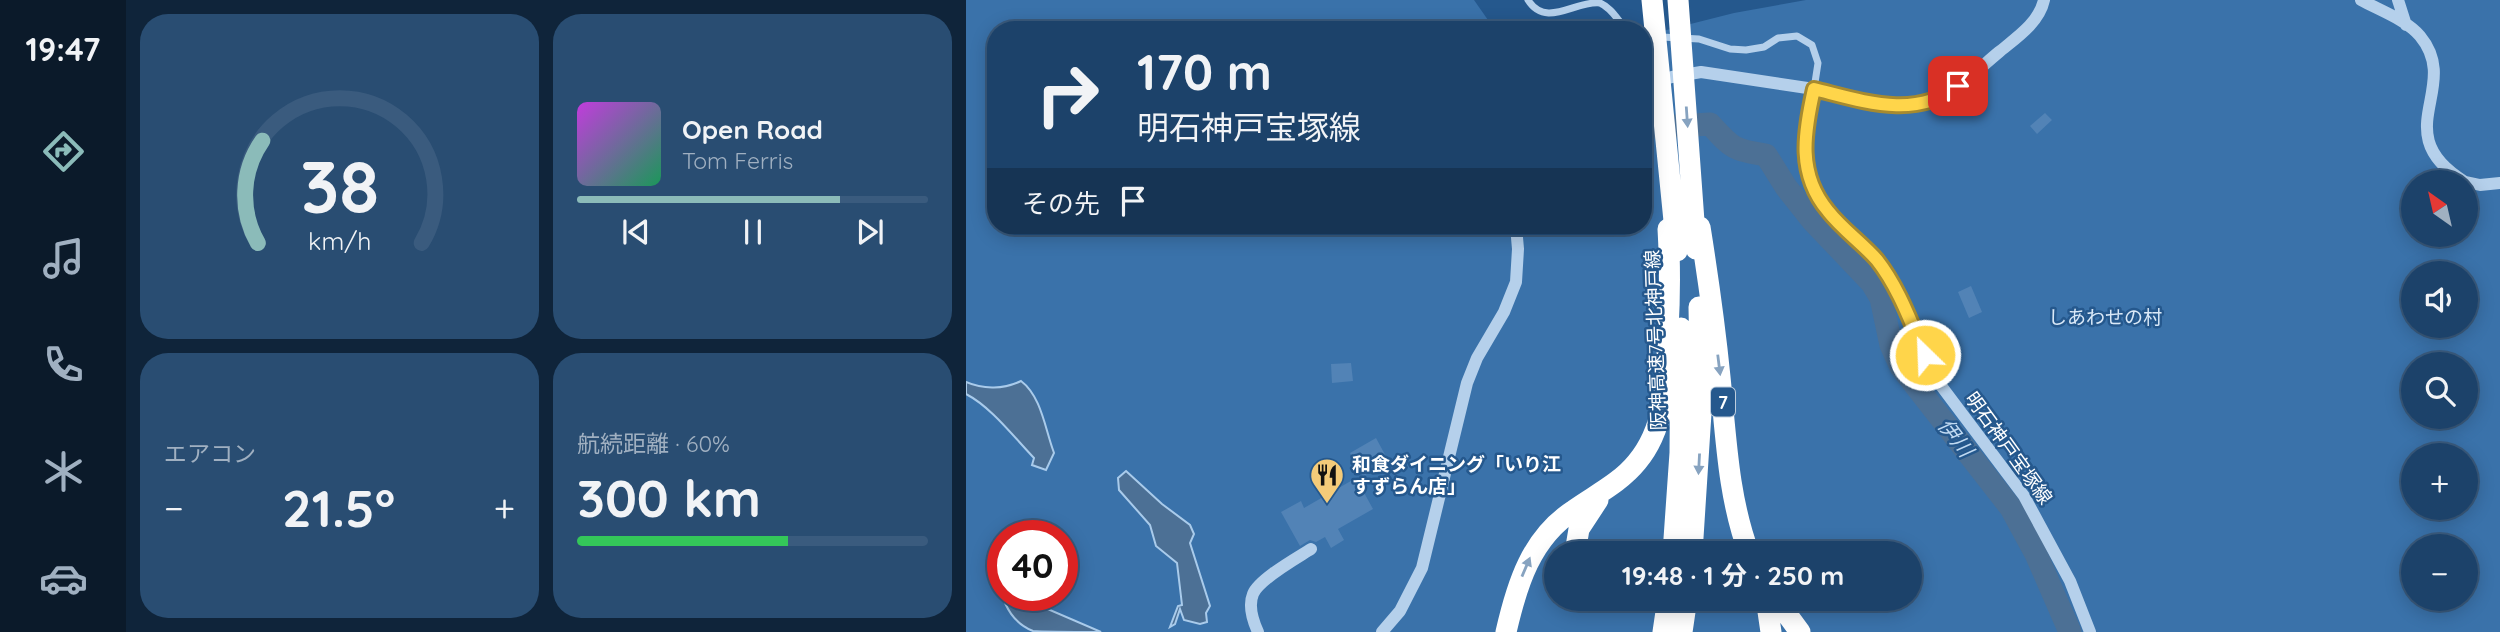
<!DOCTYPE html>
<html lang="ja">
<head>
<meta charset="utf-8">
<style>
  body { margin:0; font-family:Quicksand,"Noto Sans JP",sans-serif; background:#294d72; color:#f1f3f6; height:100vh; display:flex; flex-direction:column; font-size:26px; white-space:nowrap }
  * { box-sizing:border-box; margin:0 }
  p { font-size:23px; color:#a0b0c1 }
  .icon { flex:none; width:38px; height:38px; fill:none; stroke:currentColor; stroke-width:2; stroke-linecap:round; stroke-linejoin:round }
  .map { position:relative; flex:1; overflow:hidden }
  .side { display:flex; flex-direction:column; gap:14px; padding:14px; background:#0f243a; width:840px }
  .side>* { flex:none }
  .hud { position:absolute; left:21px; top:21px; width:665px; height:214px; border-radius:28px; box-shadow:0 4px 18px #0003,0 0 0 2px #3a5b7e; background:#1c426a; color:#f1f3f6; overflow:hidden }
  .needle { width:46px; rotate:326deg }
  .tools { position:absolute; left:1435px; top:170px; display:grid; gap:14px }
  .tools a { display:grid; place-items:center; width:77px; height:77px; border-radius:50%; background:#1c426a; box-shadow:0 4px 18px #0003,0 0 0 2px #3a5b7e; font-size:35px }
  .speed { position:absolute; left:21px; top:520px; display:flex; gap:14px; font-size:35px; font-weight:700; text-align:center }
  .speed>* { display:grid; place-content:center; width:91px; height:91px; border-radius:50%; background:#1c426a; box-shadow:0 4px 18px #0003,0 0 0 2px #3a5b7e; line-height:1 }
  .speed .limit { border:10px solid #d22; background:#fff; color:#111 }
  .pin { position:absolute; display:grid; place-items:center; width:60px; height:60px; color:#fff; margin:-30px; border-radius:14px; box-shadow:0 4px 10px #0006 }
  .me { position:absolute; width:77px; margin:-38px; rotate:336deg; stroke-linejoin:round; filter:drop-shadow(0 0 5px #0008) }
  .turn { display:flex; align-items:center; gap:24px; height:147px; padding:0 35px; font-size:32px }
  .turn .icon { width:91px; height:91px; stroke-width:2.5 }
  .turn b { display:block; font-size:49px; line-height:60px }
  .then { display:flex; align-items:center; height:66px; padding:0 35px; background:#0003; gap:14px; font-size:26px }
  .big { font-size:52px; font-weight:700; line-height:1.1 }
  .side .card { flex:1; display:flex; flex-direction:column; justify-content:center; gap:10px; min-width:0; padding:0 24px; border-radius:28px; background:#294d72 }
  .side .dial { align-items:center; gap:0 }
  .dial svg { height:182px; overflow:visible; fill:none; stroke:#3a5b7e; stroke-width:7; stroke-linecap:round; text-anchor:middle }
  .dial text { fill:#f1f3f6; stroke:none }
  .song { display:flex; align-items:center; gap:21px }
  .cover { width:84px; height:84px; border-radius:10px; background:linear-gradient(135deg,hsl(290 70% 55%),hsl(150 70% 35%)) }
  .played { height:7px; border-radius:4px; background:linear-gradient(90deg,#8bbbb9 75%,#3a5b7e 75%) }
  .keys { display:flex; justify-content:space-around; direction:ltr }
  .heat { display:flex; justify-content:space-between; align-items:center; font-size:38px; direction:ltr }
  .charge { height:10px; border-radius:5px; background:linear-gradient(90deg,#34c759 60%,#3a5b7e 0) }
  .side .tiles { flex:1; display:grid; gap:14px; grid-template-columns:repeat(2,1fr) }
  .trip { position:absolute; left:578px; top:541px; width:378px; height:70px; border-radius:35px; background:#1c426a; box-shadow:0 4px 18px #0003,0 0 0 2px #3a5b7e; font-weight:700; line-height:70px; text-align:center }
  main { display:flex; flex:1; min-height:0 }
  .tab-bar { display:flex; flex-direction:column; width:126px; justify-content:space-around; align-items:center; background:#0b1a2a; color:#a0b0c1 }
  .tab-bar .icon { width:49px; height:49px }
  .tab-bar .current { color:#8bbbb9 }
  .tab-bar b { font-size:32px; color:#f1f3f6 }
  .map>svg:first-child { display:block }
</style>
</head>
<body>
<main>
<nav class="tab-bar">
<b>19:47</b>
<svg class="icon current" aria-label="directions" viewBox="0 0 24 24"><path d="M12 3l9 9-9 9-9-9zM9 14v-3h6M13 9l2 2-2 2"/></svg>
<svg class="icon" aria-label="music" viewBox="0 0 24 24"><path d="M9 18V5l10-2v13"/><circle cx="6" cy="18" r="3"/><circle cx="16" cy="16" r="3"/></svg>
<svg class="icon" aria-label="phone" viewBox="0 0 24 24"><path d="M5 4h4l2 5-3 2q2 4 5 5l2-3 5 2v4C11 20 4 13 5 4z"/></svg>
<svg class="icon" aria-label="climate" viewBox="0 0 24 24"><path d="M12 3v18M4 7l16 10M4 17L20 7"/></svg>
<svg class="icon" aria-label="car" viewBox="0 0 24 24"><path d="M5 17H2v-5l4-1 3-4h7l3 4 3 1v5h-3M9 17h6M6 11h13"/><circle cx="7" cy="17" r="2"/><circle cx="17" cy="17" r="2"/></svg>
</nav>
<section class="side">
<div class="tiles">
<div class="card dial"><svg viewBox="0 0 100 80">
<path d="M14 69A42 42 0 1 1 86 69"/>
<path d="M14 69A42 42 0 0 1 16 24" stroke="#8bbbb9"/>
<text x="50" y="56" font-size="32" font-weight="700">38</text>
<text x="50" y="72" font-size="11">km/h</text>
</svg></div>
<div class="card">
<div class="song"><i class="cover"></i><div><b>Open Road</b><p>Tom Ferris</p></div></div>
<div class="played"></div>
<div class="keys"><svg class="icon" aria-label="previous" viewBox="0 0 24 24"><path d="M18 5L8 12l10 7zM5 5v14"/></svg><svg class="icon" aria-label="pause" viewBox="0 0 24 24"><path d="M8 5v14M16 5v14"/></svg><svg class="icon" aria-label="next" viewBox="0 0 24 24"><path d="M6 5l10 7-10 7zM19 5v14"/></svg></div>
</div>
<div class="card"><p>エアコン</p>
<div class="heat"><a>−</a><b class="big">21.5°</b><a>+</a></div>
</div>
<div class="card"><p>航続距離 · 60%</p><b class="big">300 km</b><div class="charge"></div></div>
</div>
</section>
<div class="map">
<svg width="1534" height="632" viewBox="0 0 1534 632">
  <rect width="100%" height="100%" fill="#25588d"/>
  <path fill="#3a72aa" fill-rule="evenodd" d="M 0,0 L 508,0 L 529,30 L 30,30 L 30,226 L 677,226 L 677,36 L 768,13 L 840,0 L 1534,0 L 1534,632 L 0,632 ZM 1447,182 L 1500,182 L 1500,234 L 1447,234 ZM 1447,273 L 1500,273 L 1500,326 L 1447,326 ZM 1447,364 L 1500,364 L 1500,416 L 1447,416 ZM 1447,455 L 1500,455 L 1500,508 L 1447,508 ZM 37,536 L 96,536 L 96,595 L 37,595 ZM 1447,546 L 1500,546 L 1500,598 L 1447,598 ZM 590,553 L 943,553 L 943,598 L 590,598 Z"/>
  <path fill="#4c7095" stroke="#a9cbeb" stroke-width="2" d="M 55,381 C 75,396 79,428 87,450 L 88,453 L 80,470 L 66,465 L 68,458 C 47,436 25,407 0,394 L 0,382 C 18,390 38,389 55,381 Z
    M 160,471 L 196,504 L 224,525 L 228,534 L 224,543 L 244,606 L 240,613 L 241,622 L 234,624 L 218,620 L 214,609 L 209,624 L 204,627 L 212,606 L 216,605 L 211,563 L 190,546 L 184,525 L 153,490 L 152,478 Z
    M 37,567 L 37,595 L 49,595 L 135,632 C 121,632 78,632 67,631 C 42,621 29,591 37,567 Z"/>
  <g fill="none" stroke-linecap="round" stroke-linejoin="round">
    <path stroke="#4c7095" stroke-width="23" d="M 677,128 L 744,124 C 766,148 767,150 800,155 L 820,187 L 846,220 L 906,283 L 915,298 L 925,345 L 935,367 L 1045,508 L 1070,554 L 1104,632"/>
  </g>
  <path fill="#5283b6" d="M 1079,113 L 1086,120 L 1071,134 L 1064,126 Z
    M 1005,286 L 1016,312 L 1003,318 L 992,292 Z
    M 385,363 L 387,381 L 366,383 L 365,364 Z
    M 410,438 L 423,462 L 397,476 L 384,453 Z
    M 390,478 L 407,509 L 372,529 L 378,540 L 365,548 L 359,537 L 350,542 L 344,540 L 334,546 L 315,512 L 335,501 L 338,508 Z"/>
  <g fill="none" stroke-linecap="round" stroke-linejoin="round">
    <path stroke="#b5d0eb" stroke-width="7" d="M 562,0 C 580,29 610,0 634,3 C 646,8 652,21 661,30
      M 677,36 L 733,39 L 764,49 L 780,50 L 798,47 L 812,38 L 831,36 L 846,45 L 852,63 L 848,89"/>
    <path stroke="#b5d0eb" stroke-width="12" d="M 1078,0 C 1073,23 1050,38 1033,52 C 1016,66 998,84 979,95 C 940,117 889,99 848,89 L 842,115 L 839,149 L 840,172 L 860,210 L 911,260 L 929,288 L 970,379 L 1058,496 L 1104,581 L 1124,632
      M 1395,0 C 1413,10 1441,20 1454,36 C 1497,88 1419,133 1499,182
      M 1432,0 L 1440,25
      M 677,85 L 706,77 L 735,72 L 848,89
      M 1500,182 L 1514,185 L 1534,183
      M 292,632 C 287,621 282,606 287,594 C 293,579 331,558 345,549
      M 416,632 L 434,611 L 456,568 L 501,383 L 511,358 L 538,312 L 550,282 L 552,249 L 550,226"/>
    <path stroke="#fff" stroke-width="21" d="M 734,227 C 742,277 749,327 754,377 C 760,436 762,497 783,553
      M 609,553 L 613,529 L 632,500
      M 707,553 L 714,453 L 715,328
      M 726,553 L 735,413 L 733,307
      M 800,598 L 805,632
      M 809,598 L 834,632
      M 540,632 C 551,584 565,538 608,510 C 629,495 654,483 671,462 C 702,425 700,375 702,330 C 704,296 704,263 702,229
      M 697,632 L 702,598
      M 716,632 L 721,598"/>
    <path stroke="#fff" stroke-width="21" d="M 686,0 L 711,251
      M 712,0 L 730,249"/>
  </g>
  <defs><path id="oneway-solid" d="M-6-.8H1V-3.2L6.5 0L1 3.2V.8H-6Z" transform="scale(1.75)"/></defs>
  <g fill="#87a3c0">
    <use href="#oneway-solid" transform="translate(721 117) rotate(86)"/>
    <use href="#oneway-solid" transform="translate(753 365) rotate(83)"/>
    <use href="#oneway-solid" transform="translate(733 464) rotate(93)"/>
    <use href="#oneway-solid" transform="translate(560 567) rotate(-67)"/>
  </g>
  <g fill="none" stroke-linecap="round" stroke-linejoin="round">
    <g stroke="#a68a30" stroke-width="18">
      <path id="route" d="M 959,355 C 945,323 933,288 911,260 C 896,243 876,229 862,211 C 831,174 838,133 848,89 C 897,101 949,120 992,86"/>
    </g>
    <use href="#route" stroke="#ffd54a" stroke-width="12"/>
  </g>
  <defs>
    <g id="restaurant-pin" transform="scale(1.75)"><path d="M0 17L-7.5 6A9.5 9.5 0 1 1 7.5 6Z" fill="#f4cb79" stroke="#25588d"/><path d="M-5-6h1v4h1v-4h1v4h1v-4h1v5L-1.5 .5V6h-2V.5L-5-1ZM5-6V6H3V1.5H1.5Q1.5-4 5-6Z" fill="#111"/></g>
  </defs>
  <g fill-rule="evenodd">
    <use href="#restaurant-pin" x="361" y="475"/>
  </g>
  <g text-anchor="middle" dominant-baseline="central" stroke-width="5" stroke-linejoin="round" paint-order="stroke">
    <rect fill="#25588d" stroke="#becddd" stroke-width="2" x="745" y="387.5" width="24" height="29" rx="5"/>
    <g font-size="18" font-weight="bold" fill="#fff">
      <text x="757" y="402">7</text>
    </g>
    <g font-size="19" fill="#dae9f8" stroke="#25588d">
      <text x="1139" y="317">しあわせの村</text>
    </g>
    <g font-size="19" fill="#fff" stroke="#25588d">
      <text transform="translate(689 340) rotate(-92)">阪神高速7号北神戸線</text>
      <text transform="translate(1043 448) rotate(54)">明石神戸宝塚線</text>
    </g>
    <g font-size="19" font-weight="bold" fill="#fff" stroke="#25588d" text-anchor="start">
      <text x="386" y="464">和食ダイニング「いり江<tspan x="386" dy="22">すずらん店」</tspan></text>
    </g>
    <g font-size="21" font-style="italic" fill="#c1daf2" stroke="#25588d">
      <text transform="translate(990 437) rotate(52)">伊川</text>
    </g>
  </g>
</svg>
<div class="tools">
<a><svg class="needle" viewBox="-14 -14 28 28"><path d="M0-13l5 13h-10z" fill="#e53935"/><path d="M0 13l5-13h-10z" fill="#a0b0c1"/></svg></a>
<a><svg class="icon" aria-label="sound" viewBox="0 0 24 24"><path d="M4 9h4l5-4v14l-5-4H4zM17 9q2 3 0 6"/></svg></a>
<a><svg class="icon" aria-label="search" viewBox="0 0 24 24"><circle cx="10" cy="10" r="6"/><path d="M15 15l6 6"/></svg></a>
<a>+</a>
<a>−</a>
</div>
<div class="speed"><div class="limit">40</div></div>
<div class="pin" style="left:992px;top:86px;background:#d93025"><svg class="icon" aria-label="arrive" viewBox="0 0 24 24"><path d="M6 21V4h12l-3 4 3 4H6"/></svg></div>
<svg class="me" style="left:959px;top:355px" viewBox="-20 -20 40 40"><circle r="17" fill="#ffd54a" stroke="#fff" stroke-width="3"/><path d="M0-11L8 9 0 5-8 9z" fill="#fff"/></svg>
<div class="trip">19:48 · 1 分 · 250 m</div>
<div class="hud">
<div class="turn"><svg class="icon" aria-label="right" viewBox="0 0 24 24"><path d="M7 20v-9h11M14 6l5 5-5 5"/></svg><div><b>170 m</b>明石神戸宝塚線</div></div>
<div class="then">その先<svg class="icon" aria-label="arrive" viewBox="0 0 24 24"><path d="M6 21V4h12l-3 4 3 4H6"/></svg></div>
</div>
</div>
</main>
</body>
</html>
